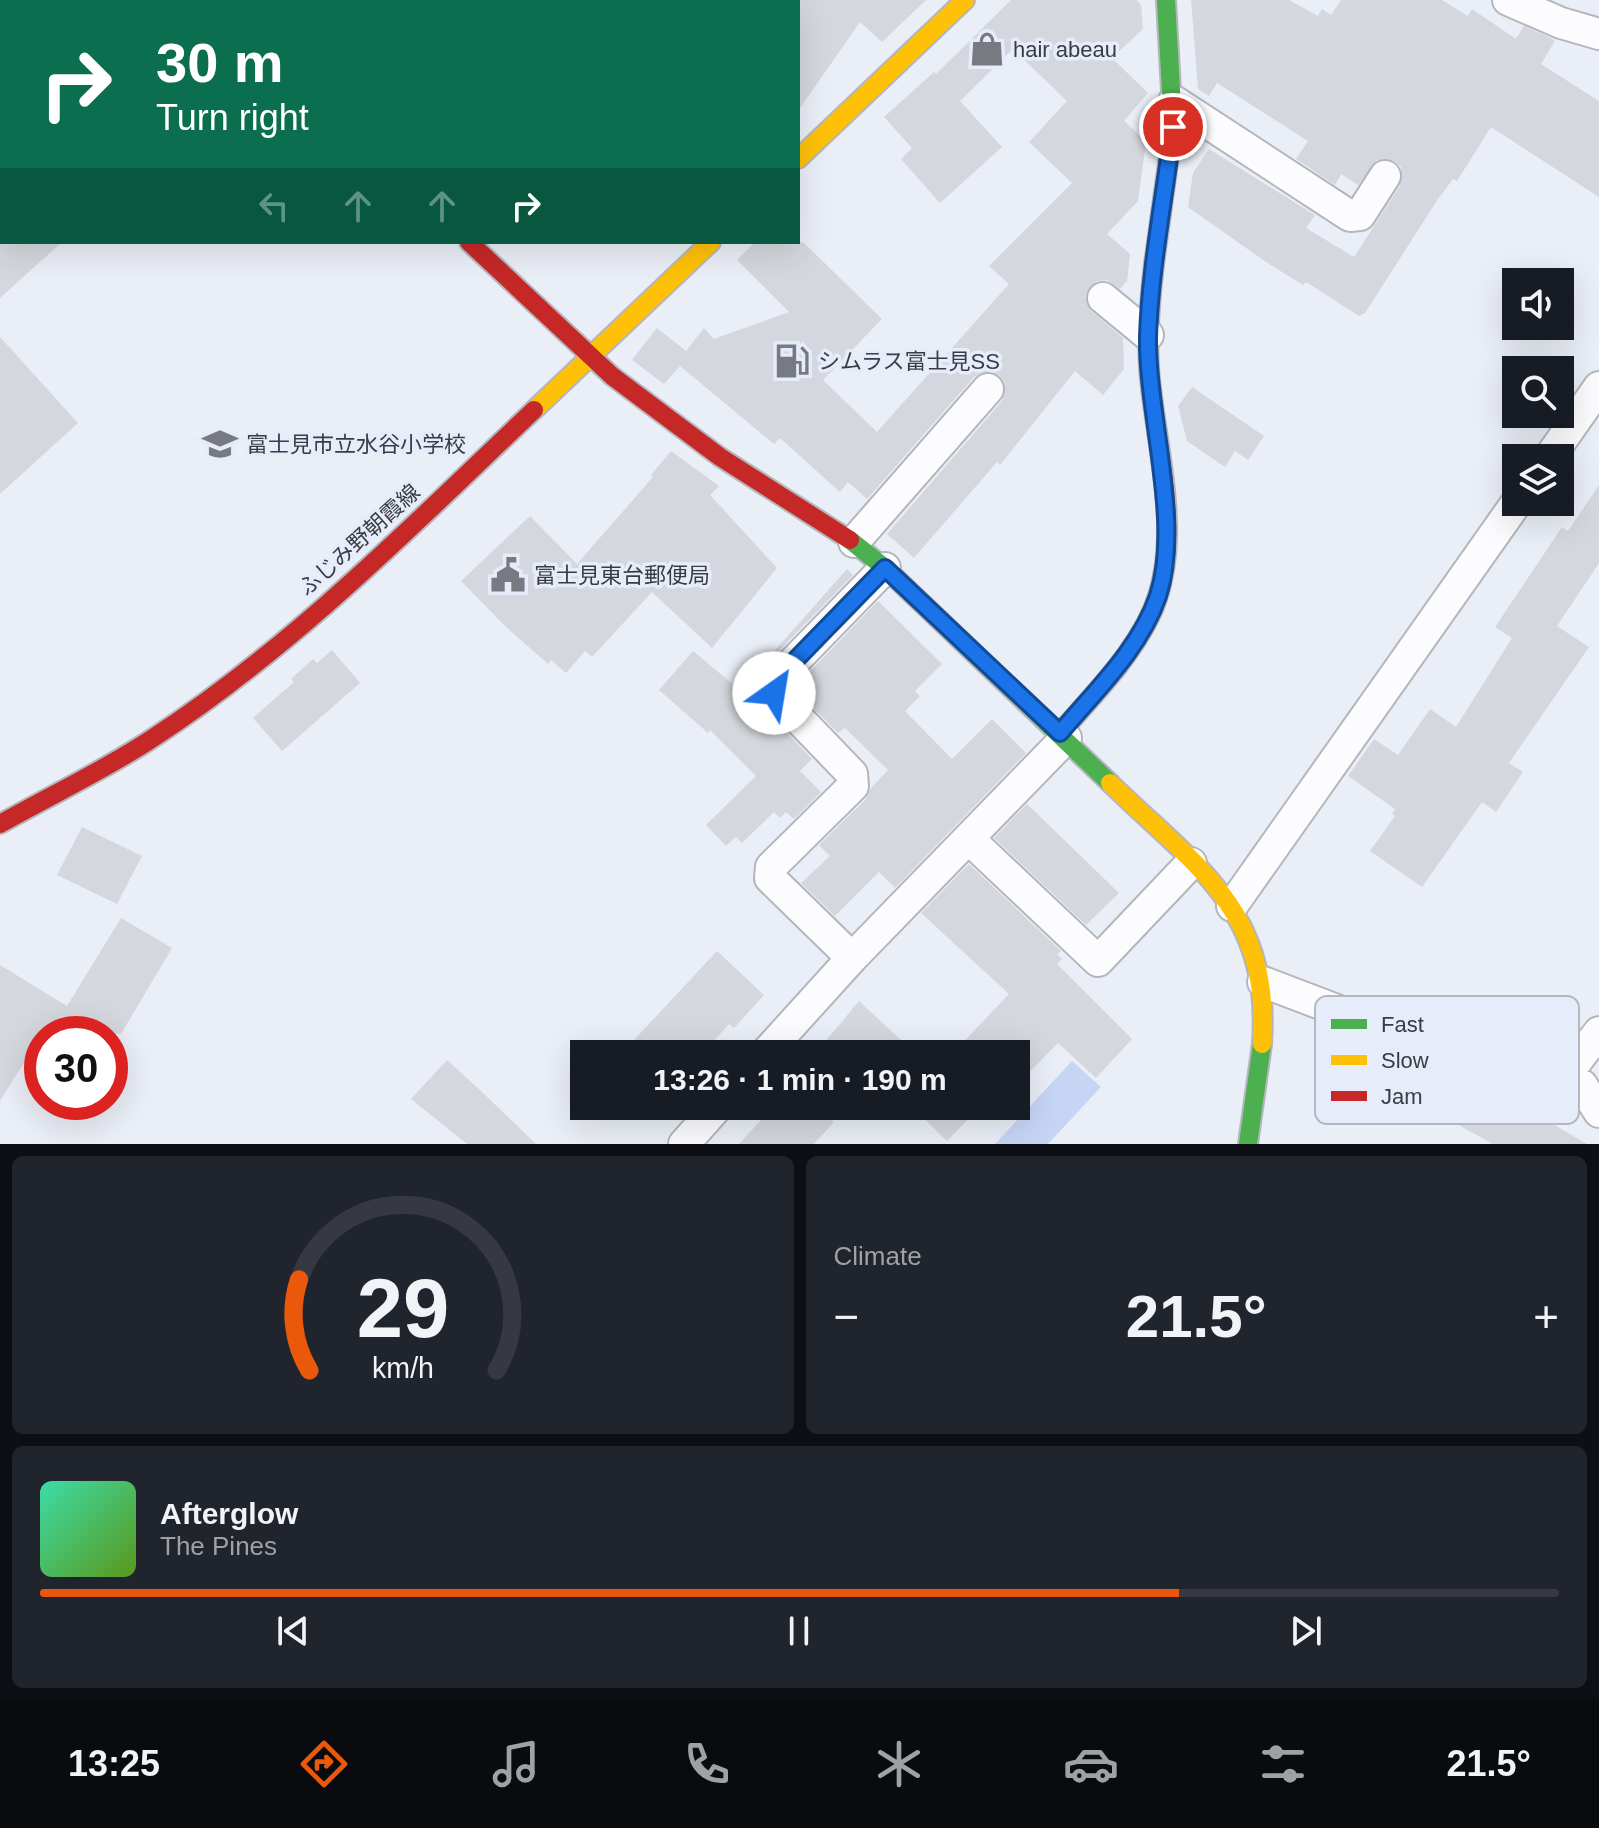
<!DOCTYPE html>
<html lang="en">
<head>
<meta charset="utf-8">
<style>
  body { margin:0; font-family:Arial,"Noto Sans JP",sans-serif; background:#20242c; color:#f1f3f6; height:100vh; display:flex; flex-direction:column; font-size:30px; white-space:nowrap }
  * { box-sizing:border-box; margin:0 }
  p { font-size:26px; color:#9ea1a6 }
  .icon { flex:none; width:44px; height:44px; fill:none; stroke:currentColor; stroke-width:2; stroke-linecap:round; stroke-linejoin:round }
  .map { position:relative; height:1144px; overflow:hidden }
  .side { display:flex; flex-direction:column; gap:12px; padding:12px; background:#0d0f14; flex:1 }
  .side>* { flex:none }
  .banner { position:absolute; left:0px; top:0px; width:800px; height:244px; box-shadow:0 8px 32px #0002; background:#0b6e4f; color:#fff; overflow:hidden }
  .controls { position:absolute; left:1502px; top:268px; display:grid; gap:16px }
  .controls a { display:grid; place-items:center; width:72px; height:72px; border-radius:0px; background:#171b24; box-shadow:0 8px 32px #0002; font-size:40px }
  .speed { position:absolute; left:24px; top:1016px; display:flex; gap:16px; font-size:40px; font-weight:700; text-align:center }
  .speed>* { display:grid; place-content:center; width:104px; height:104px; border-radius:50%; background:#171b24; box-shadow:0 8px 32px #0002; line-height:1 }
  .speed .limit { border:12px solid #d22; background:#fff; color:#111 }
  .pin { position:absolute; display:grid; place-items:center; width:68px; height:68px; color:#fff; margin:-34px; border:4px solid #fff; border-radius:50%; box-shadow:0 2px 8px #0007 }
  .me { position:absolute; width:88px; margin:-44px; rotate:32deg; stroke-linejoin:round; filter:drop-shadow(0 0 6px #0008) }
  .turn { display:flex; align-items:center; gap:28px; height:168px; padding:0 24px; font-size:36px }
  .turn .icon { width:104px; height:104px; stroke-width:2.5 }
  .turn b { display:block; font-size:56px; line-height:68px }
  .lanes { display:flex; align-items:center; height:76px; padding:0 24px; background:#0003; justify-content:center; gap:40px; direction:ltr }
  .lanes .off { opacity:.35 }
  .big { font-size:60px; font-weight:600; line-height:1.1 }
  .side .widget { flex:1; display:flex; flex-direction:column; justify-content:center; gap:12px; min-width:0; padding:0 28px; border-radius:12px; background:#20242c }
  .side .dial { align-items:center; gap:0 }
  .dial svg { height:208px; overflow:visible; fill:none; stroke:#363941; stroke-width:7; stroke-linecap:round; text-anchor:middle }
  .dial text { fill:#f1f3f6; stroke:none }
  .song { display:flex; align-items:center; gap:24px }
  .cover { width:96px; height:96px; border-radius:12px; background:linear-gradient(135deg,hsl(160 70% 55%),hsl(90 70% 35%)) }
  .played { height:8px; border-radius:4px; background:linear-gradient(90deg,#ea580c 75%,#363941 75%) }
  .keys { display:flex; justify-content:space-around; direction:ltr }
  .heat { display:flex; justify-content:space-between; align-items:center; font-size:44px; direction:ltr }
  .side .tiles { flex:1; display:grid; gap:12px; grid-template-columns:1fr 1fr }
  .widget:last-child { grid-column:span 2 }
  .trip { position:absolute; left:570px; top:1040px; width:460px; height:80px; border-radius:0px; background:#171b24; box-shadow:0 8px 32px #0002; font-weight:600; line-height:80px; text-align:center }
  .tab-bar { display:flex; height:128px; justify-content:space-around; align-items:center; background:#090b0e; color:#9ea1a6 }
  .tab-bar .icon { width:56px; height:56px }
  .tab-bar .active { color:#ea580c }
  .tab-bar b { font-size:36px; color:#f1f3f6 }
  .map>svg:first-child { display:block }
</style>
</head>
<body>
<div class="map">
<svg width="1599" height="1144" viewBox="0 0 1599 1144">
  <rect width="100%" height="100%" fill="#eaeef6"/>
  <path fill="#c7d5f5" d="M 1072,1061 L 1101,1087 L 1048,1144 L 995,1144 Z"/>
  <path fill="#d4d7dd" d="M 798,0 L 926,0 L 882,42 L 860,22 L 798,111 Z
    M 1011,0 L 1137,0 L 1141,5 L 1143,29 L 1112,58 L 1148,93 L 1124,121 L 1146,142 L 1138,201 L 1107,234 L 1130,254 L 1127,281 L 1120,289 L 1107,280 L 1097,281 L 1085,296 L 1091,311 L 1123,338 L 1124,369 L 1103,395 L 1075,371 L 1000,465 L 997,462 L 914,558 L 887,534 L 1002,401 L 1005,384 L 999,375 L 983,372 L 974,377 L 867,499 L 848,482 L 840,492 L 780,438 L 774,444 L 680,366 L 664,384 L 632,360 L 657,328 L 686,351 L 704,328 L 714,339 L 789,312 L 737,260 L 755,242 L 803,242 L 882,319 L 823,380 L 877,432 L 1009,284 L 989,266 L 1072,183 L 1029,142 L 1067,101 L 1013,49 L 960,101 L 1002,147 L 940,203 L 901,159 L 912,148 L 884,117 L 934,72 L 936,74 Z
    M 1191,0 L 1289,0 L 1318,16 L 1322,9 L 1331,15 L 1341,0 L 1442,0 L 1468,16 L 1472,9 L 1516,39 L 1524,26 L 1551,38 L 1555,41 L 1541,64 L 1599,101 L 1599,197 L 1491,127 L 1457,181 L 1453,179 L 1438,199 L 1365,313 L 1359,316 L 1306,282 L 1303,285 L 1266,262 L 1188,207 L 1193,173 L 1209,149 L 1315,215 L 1306,228 L 1354,257 L 1400,186 L 1401,167 L 1394,161 L 1377,160 L 1358,185 L 1341,174 L 1335,185 L 1296,159 L 1308,141 L 1217,83 L 1209,96 L 1198,89 Z
    M 0,242 L 62,242 L 0,298 Z
    M 0,337 L 78,423 L 0,494 Z
    M 1192,387 L 1264,436 L 1248,460 L 1235,451 L 1225,467 L 1187,441 L 1178,406 Z
    M 671,451 L 719,486 L 710,495 L 777,568 L 712,648 L 652,592 L 592,657 L 585,651 L 566,673 L 551,660 L 548,664 L 505,626 L 461,581 L 530,516 L 577,564 L 653,477 L 651,475 Z
    M 1599,485 L 1599,563 L 1557,626 L 1589,647 L 1509,763 L 1523,772 L 1496,812 L 1482,802 L 1422,887 L 1370,851 L 1395,816 L 1392,814 L 1395,809 L 1348,776 L 1374,739 L 1398,755 L 1430,709 L 1456,727 L 1512,638 L 1495,627 L 1562,527 L 1568,531 Z
    M 847,569 L 853,575 L 761,669 L 756,682 L 761,705 L 812,759 L 800,771 L 821,792 L 794,819 L 786,812 L 780,818 L 774,812 L 742,843 L 736,837 L 726,846 L 706,825 L 756,776 L 710,730 L 708,733 L 659,690 L 693,651 L 740,690 Z
    M 878,601 L 942,664 L 915,691 L 920,696 L 905,711 L 952,759 L 992,719 L 1026,753 L 895,888 L 879,872 L 835,916 L 801,883 L 830,856 L 819,845 L 866,799 L 871,788 L 888,770 L 845,728 L 838,733 L 794,688 Z
    M 332,650 L 360,683 L 282,751 L 253,718 L 294,682 L 291,679 L 313,659 L 317,663 Z
    M 1027,804 L 1119,893 L 1086,925 L 994,838 Z
    M 82,827 L 142,856 L 117,904 L 57,875 Z
    M 969,864 L 1061,951 L 1057,954 L 1062,959 L 1057,964 L 1132,1039 L 1096,1078 L 1058,1043 L 1016,1086 L 1016,1054 L 952,1054 L 1009,994 L 921,913 Z
    M 121,918 L 172,948 L 121,1034 L 42,1034 L 0,1101 L 0,965 L 67,1006 Z
    M 717,951 L 764,995 L 734,1028 L 729,1024 L 702,1054 L 621,1054 Z
    M 859,1001 L 916,1054 L 815,1054 Z
    M 447,1060 L 481,1091 L 536,1144 L 467,1144 L 411,1099 Z
    M 1476,1080 L 1544,1119 L 1587,1144 L 1493,1144 L 1453,1122 Z
    M 765,1106 L 841,1106 L 829,1118 L 834,1122 L 814,1144 L 739,1144 L 761,1120 L 756,1116 Z
    M 911,1106 L 981,1106 L 947,1141 Z"/>
  <g fill="none" stroke-linecap="round" stroke-linejoin="round">
    <g stroke="#b4b6bc" stroke-width="34">
      <path id="street" d="M 219,0 L 221,2
        M 1508,0 L 1561,23 L 1599,34
        M 105,2 L 107,0
        M 278,2 L 280,0
        M 1174,101 L 1350,216 L 1360,215 L 1385,176
        M 0,104 L 2,102
        M 1103,298 L 1148,335
        M 1549,458 L 1599,387
        M 854,542 L 988,389
        M 969,839 L 1098,961 L 1191,863
        M 1232,906 L 1517,502
        M 852,958 L 770,878 L 771,867 L 853,786 L 852,774 L 774,693 L 774,682 L 885,568
        M 1263,982 L 1442,1050 L 1566,1075 L 1582,1085 L 1599,1112
        M 765,1054 L 852,958 L 1066,738
        M 1566,1075 L 1599,1032
        M 684,1144 L 718,1106"/>
    </g>
    <g stroke="#b4b6bc" stroke-width="22">
      <path id="fast" d="M 1154,264 L 1173,127 L 1166,0
        M 850,540 L 885,568 L 1110,783
        M 1248,1144 L 1262,1044"/>
    </g>
    <g stroke="#b4b6bc" stroke-width="22">
      <path id="slow" d="M 798,159 L 965,0
        M 534,410 L 711,242
        M 1110,783 C 1197,868 1271,909 1262,1044"/>
    </g>
    <g stroke="#b4b6bc" stroke-width="22">
      <path id="jam" d="M 469,242 L 612,376 L 720,457 L 850,540
        M 1060,733 C 1092,696 1128,661 1150,616 C 1186,540 1155,448 1149,368 C 1147,333 1150,298 1154,264
        M 0,824 C 51,795 105,770 153,738 C 294,646 413,525 534,410"/>
    </g>
    <use href="#street" stroke="#fcfcfe" stroke-width="30"/>
    <use href="#fast" stroke="#4caf50" stroke-width="18"/>
    <use href="#slow" stroke="#ffc107" stroke-width="18"/>
    <use href="#jam" stroke="#c62828" stroke-width="18"/>
  </g>
  <g fill="none" stroke-linecap="round" stroke-linejoin="round">
    <g stroke="#114b97" stroke-width="20">
      <path id="route" d="M 774,693 L 774,682 L 885,568 L 1060,733 C 1095,691 1140,649 1158,596 C 1182,523 1147,416 1148,337 C 1150,269 1165,195 1173,127"/>
    </g>
    <use href="#route" stroke="#1a73e8" stroke-width="14"/>
  </g>
  <defs>
    <g id="shop-bare" transform="scale(2.76)"><path d="M-5-2.5h2.3a2.7 3.5 0 0 1 5.4 0H5L5.5 6h-11ZM-1.5-2.5h3a1.5 2.3 0 0 0-3 0Z" fill="#777a80" stroke="#e6ecfa" stroke-width="2.5" paint-order="stroke"/></g>
    <g id="fuel-bare" transform="scale(2.76)"><path d="M-5.5-6h7V0h2V4h1.3V-2.5L3-4.5l.8-.8L6-3V5H2.5V1h-1V6h-7ZM-4.2-4.7v3.2H.2V-4.7Z" fill="#777a80" stroke="#e6ecfa" stroke-width="2.5" paint-order="stroke"/></g>
    <g id="school-bare" transform="scale(2.76)"><path d="M0-5L7-2L0 1L-7-2ZM-4 1L0 2.5L4 1V4Q0 6-4 4Z" fill="#777a80" stroke="#e6ecfa" stroke-width="2.5" paint-order="stroke"/></g>
    <g id="civic-bare" transform="scale(2.76)"><path d="M-.6-6.5H3V-4.5H.6V-3L4-1V1h2V6H-6V1h2V-1L-.6-3ZM-1.2 2.5V6h2.4V2.5Z" fill="#777a80" stroke="#e6ecfa" stroke-width="2.5" paint-order="stroke"/></g>
  </defs>
  <g fill-rule="evenodd">
    <use href="#shop-bare" x="987" y="49"/>
    <use href="#fuel-bare" x="792" y="361"/>
    <use href="#school-bare" x="220" y="444"/>
    <use href="#civic-bare" x="508" y="575"/>
  </g>
  <g text-anchor="middle" dominant-baseline="central" stroke-width="7" stroke-linejoin="round" paint-order="stroke">
    <g font-size="22" fill="#393c41" stroke="#e6ecfa" text-anchor="start">
      <text x="1013" y="49">hair abeau</text>
      <text x="818" y="361">シムラス富士見SS</text>
      <text x="246" y="444">富士見市立水谷小学校</text>
      <text x="534" y="575">富士見東台郵便局</text>
    </g>
    <g font-size="22" fill="#393c41" stroke="#e6ecfa">
      <text transform="translate(359 540) rotate(-42)">ふじみ野朝霞線</text>
    </g>
  </g>
  <rect x="1315" y="996" width="264" height="128" rx="12" fill="#e6ecfa" stroke="#b2b7c2" stroke-width="2"/>
  <rect x="1331" y="1019" width="36" height="10" fill="#4caf50"/>
  <rect x="1331" y="1055" width="36" height="10" fill="#ffc107"/>
  <rect x="1331" y="1091" width="36" height="10" fill="#c62828"/>
  <g font-size="22" fill="#393c41">
    <text x="1381" y="1032">Fast</text>
    <text x="1381" y="1068">Slow</text>
    <text x="1381" y="1104">Jam</text>
  </g>
</svg>
<div class="controls">
<a><svg class="icon" aria-label="sound" viewBox="0 0 24 24"><path d="M4 9h4l5-4v14l-5-4H4zM17 9q2 3 0 6"/></svg></a>
<a><svg class="icon" aria-label="search" viewBox="0 0 24 24"><circle cx="10" cy="10" r="6"/><path d="M15 15l6 6"/></svg></a>
<a><svg class="icon" aria-label="layers" viewBox="0 0 24 24"><path d="M12 4l9 5-9 5-9-5zM3 14l9 5 9-5"/></svg></a>
</div>
<div class="speed"><div class="limit">30</div></div>
<div class="pin" style="left:1173px;top:127px;background:#d93025"><svg class="icon" aria-label="arrive" viewBox="0 0 24 24"><path d="M6 21V4h12l-3 4 3 4H6"/></svg></div>
<svg class="me" style="left:774px;top:693px" viewBox="-20 -20 40 40"><circle r="19" fill="#fff"/><path d="M0-13L10 11 0 6-10 11z" fill="#1a73e8"/></svg>
<div class="trip">13:26 · 1 min · 190 m</div>
<div class="banner">
<div class="turn"><svg class="icon" aria-label="right" viewBox="0 0 24 24"><path d="M7 20v-9h11M14 6l5 5-5 5"/></svg><div><b>30 m</b>Turn right</div></div>
<div class="lanes"><svg class="icon off" aria-label="left" viewBox="0 0 24 24"><path d="M17 20v-9H6M10 6l-5 5 5 5"/></svg><svg class="icon off" aria-label="ahead" viewBox="0 0 24 24"><path d="M12 20V5M6 11l6-6 6 6"/></svg><svg class="icon off" aria-label="ahead" viewBox="0 0 24 24"><path d="M12 20V5M6 11l6-6 6 6"/></svg><svg class="icon" aria-label="right" viewBox="0 0 24 24"><path d="M7 20v-9h11M14 6l5 5-5 5"/></svg></div>
</div>
</div>
<section class="side">
<div class="tiles">
<div class="widget dial"><svg viewBox="0 0 100 80">
<path d="M14 69A42 42 0 1 1 86 69"/>
<path d="M14 69A42 42 0 0 1 10 34" stroke="#ea580c"/>
<text x="50" y="56" font-size="32" font-weight="700">29</text>
<text x="50" y="72" font-size="11">km/h</text>
</svg></div>
<div class="widget"><p>Climate</p>
<div class="heat"><a>−</a><b class="big">21.5°</b><a>+</a></div>
</div>
<div class="widget">
<div class="song"><i class="cover"></i><div><b>Afterglow</b><p>The Pines</p></div></div>
<div class="played"></div>
<div class="keys"><svg class="icon" aria-label="previous" viewBox="0 0 24 24"><path d="M18 5L8 12l10 7zM5 5v14"/></svg><svg class="icon" aria-label="pause" viewBox="0 0 24 24"><path d="M8 5v14M16 5v14"/></svg><svg class="icon" aria-label="next" viewBox="0 0 24 24"><path d="M6 5l10 7-10 7zM19 5v14"/></svg></div>
</div>
</div>
</section>
<nav class="tab-bar">
<b>13:25</b>
<svg class="icon active" aria-label="directions" viewBox="0 0 24 24"><path d="M12 3l9 9-9 9-9-9zM9 14v-3h6M13 9l2 2-2 2"/></svg>
<svg class="icon" aria-label="music" viewBox="0 0 24 24"><path d="M9 18V5l10-2v13"/><circle cx="6" cy="18" r="3"/><circle cx="16" cy="16" r="3"/></svg>
<svg class="icon" aria-label="phone" viewBox="0 0 24 24"><path d="M5 4h4l2 5-3 2q2 4 5 5l2-3 5 2v4C11 20 4 13 5 4z"/></svg>
<svg class="icon" aria-label="climate" viewBox="0 0 24 24"><path d="M12 3v18M4 7l16 10M4 17L20 7"/></svg>
<svg class="icon" aria-label="car" viewBox="0 0 24 24"><path d="M5 17H2v-5l4-1 3-4h7l3 4 3 1v5h-3M9 17h6M6 11h13"/><circle cx="7" cy="17" r="2"/><circle cx="17" cy="17" r="2"/></svg>
<svg class="icon" aria-label="filters" viewBox="0 0 24 24"><path d="M4 7h16M4 17h16"/><circle cx="9" cy="7" r="2"/><circle cx="15" cy="17" r="2"/></svg>
<b>21.5°</b>
</nav>
</body>
</html>
